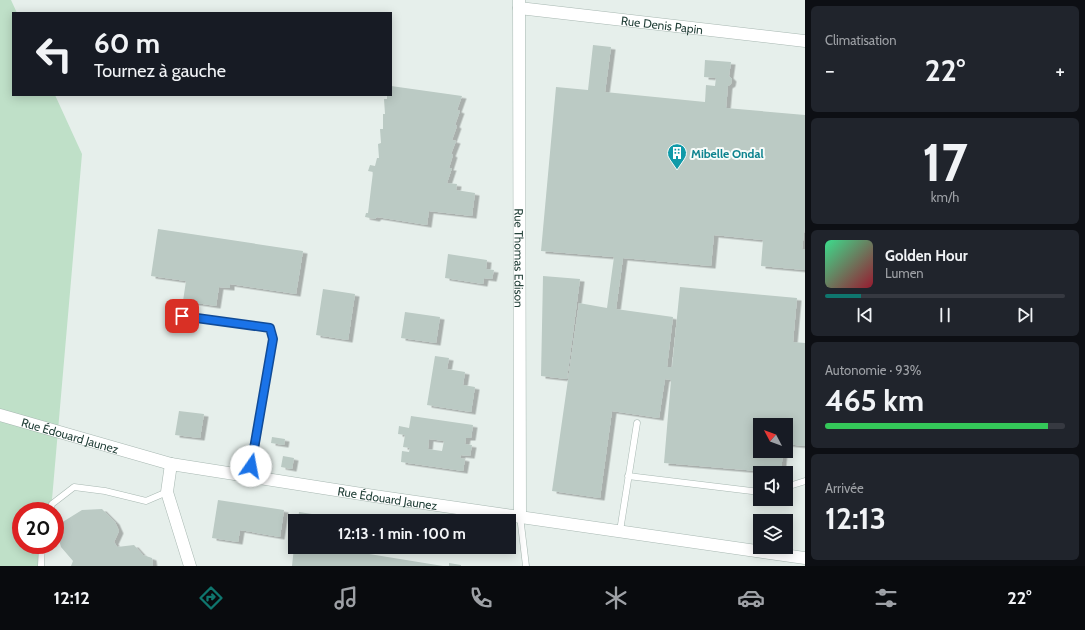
<!DOCTYPE html>
<html lang="fr">
<head>
<meta charset="utf-8">
<style>
  body { margin:0; font-family:Cabin,sans-serif; background:#20242c; color:#f1f3f6; height:100vh; display:flex; flex-direction:column; font-size:15px; white-space:nowrap }
  * { box-sizing:border-box; margin:0 }
  p { font-size:13px; color:#9ea1a6 }
  .icon { flex:none; width:22px; height:22px; fill:none; stroke:currentColor; stroke-width:2; stroke-linecap:round; stroke-linejoin:round }
  .map { position:relative; flex:1; overflow:hidden }
  .drawer { display:flex; flex-direction:column; gap:6px; padding:6px; background:#0d0f14; width:280px }
  .drawer>* { flex:none }
  .guide { position:absolute; left:12px; top:12px; width:380px; height:84px; border-radius:0px; box-shadow:0 2px 10px #0003; background:#171b24; color:#f1f3f6; overflow:hidden }
  .needle { width:26px; rotate:311deg }
  .fabs { position:absolute; left:753px; top:418px; display:grid; gap:8px }
  .fabs a { display:grid; place-items:center; width:40px; height:40px; border-radius:0px; background:#171b24; box-shadow:0 2px 10px #0003; font-size:20px }
  .speed { position:absolute; left:12px; top:502px; display:flex; gap:8px; font-size:20px; font-weight:700; text-align:center }
  .speed>* { display:grid; place-content:center; width:52px; height:52px; border-radius:50%; background:#171b24; box-shadow:0 2px 10px #0003; line-height:1 }
  .speed .limit { border:6px solid #d22; background:#fff; color:#111 }
  .pin { position:absolute; display:grid; place-items:center; width:34px; height:34px; color:#fff; margin:-17px; border-radius:8px; box-shadow:0 2px 6px #0006 }
  .me { position:absolute; width:44px; margin:-22px; rotate:12deg; stroke-linejoin:round; filter:drop-shadow(0 0 3px #0008) }
  .turn { display:flex; align-items:center; gap:14px; height:84px; padding:0 16px; font-size:18px }
  .turn .icon { width:52px; height:52px; stroke-width:2.5 }
  .turn b { display:block; font-size:28px; line-height:34px }
  .big { font-size:30px; font-weight:800; line-height:1.1 }
  .drawer .tile { flex:1; display:flex; flex-direction:column; justify-content:center; gap:6px; min-width:0; padding:0 14px; border-radius:6px; background:#20242c }
  .drawer .dial { align-items:center; gap:0 }
  .dial b { font-size:52px; line-height:1 }
  .song { display:flex; align-items:center; gap:12px }
  .cover { width:48px; height:48px; border-radius:6px; background:linear-gradient(135deg,hsl(150 70% 55%),hsl(350 70% 35%)) }
  .played { height:4px; border-radius:2px; background:linear-gradient(90deg,#0f766e 15%,#363941 15%) }
  .keys { display:flex; justify-content:space-around; direction:ltr }
  .heat { display:flex; justify-content:space-between; align-items:center; font-size:22px; direction:ltr }
  .charge { height:6px; border-radius:3px; background:linear-gradient(90deg,#34c759 93%,#363941 0) }
  .trip { position:absolute; left:288px; top:514px; width:228px; height:40px; border-radius:0px; background:#171b24; box-shadow:0 2px 10px #0003; font-weight:800; line-height:40px; text-align:center }
  .dock { display:flex; height:64px; justify-content:space-around; align-items:center; background:#090b0e; color:#9ea1a6 }
  .dock .icon { width:28px; height:28px }
  .dock .active { color:#0f766e }
  .dock b { font-size:18px; color:#f1f3f6 }
  main { display:flex; flex:1; min-height:0 }
  .map>svg:first-child { display:block }
</style>
</head>
<body>
<main>
<div class="map">
<svg width="805" height="566" viewBox="0 0 805 566">
  <defs>
    <filter id="shadow"><feDropShadow dx="4.5" dy="2.5" stdDeviation="0" flood-color="#0004"/></filter>
  </defs>
  <rect width="100%" height="100%" fill="#e6efeb"/>
  <path fill="#bfe0c8" d="M 0,0 L 11,0 L 17,13 L 13,13 L 13,95 L 55,95 L 82,154 L 51,511 L 21,511 L 21,545 L 46,545 L 39,566 L 0,566 Z"/>
  <path fill="#bbcac4" fill-rule="evenodd" filter="url(#shadow)" d="M 593,45 L 611,47 L 605,92 L 705,102 L 706,85 L 715,86 L 716,78 L 704,77 L 705,60 L 731,62 L 729,76 L 732,79 L 731,84 L 728,86 L 726,108 L 805,115 L 805,225 L 802,249 L 805,249 L 805,270 L 761,266 L 763,240 L 714,235 L 711,266 L 623,258 L 616,309 L 673,317 L 667,367 L 672,367 L 680,287 L 797,298 L 793,342 L 805,343 L 805,446 L 786,444 L 786,425 L 760,425 L 760,451 L 783,451 L 781,473 L 664,463 L 671,380 L 665,379 L 659,418 L 612,411 L 600,498 L 552,491 L 579,303 L 607,308 L 614,257 L 541,251 L 556,87 L 588,90 Z
    M 391,86 L 462,96 L 457,110 L 460,111 L 455,125 L 457,126 L 452,140 L 456,141 L 451,154 L 453,155 L 449,168 L 452,168 L 447,183 L 457,184 L 456,190 L 475,193 L 472,216 L 429,211 L 427,225 L 377,217 L 375,219 L 365,217 L 366,213 L 368,213 L 373,172 L 368,171 L 370,165 L 375,166 L 377,158 L 379,158 L 378,144 L 381,143 L 380,129 L 383,129 L 383,114 L 385,114 L 384,99 L 387,99 L 387,95 L 391,95 Z
    M 158,229 L 303,251 L 296,294 L 230,284 L 230,288 L 219,287 L 216,306 L 183,301 L 186,281 L 151,276 Z
    M 448,254 L 487,260 L 486,269 L 494,270 L 492,279 L 484,278 L 483,284 L 445,278 Z
    M 543,276 L 580,279 L 567,379 L 541,376 Z
    M 323,289 L 355,294 L 348,340 L 316,335 Z
    M 405,312 L 440,317 L 436,343 L 401,338 Z
    M 435,356 L 449,358 L 447,369 L 465,372 L 463,385 L 475,387 L 471,412 L 427,405 Z
    M 179,411 L 204,414 L 200,438 L 175,435 Z
    M 411,416 L 473,425 L 471,438 L 466,438 L 465,444 L 472,445 L 470,456 L 461,455 L 460,458 L 465,459 L 463,471 L 401,462 L 402,451 L 409,452 L 410,448 L 403,447 L 405,435 L 398,434 L 399,426 L 409,428 ZM 429,439 L 444,441 L 442,451 L 428,449 Z
    M 272,437 L 285,439 L 284,445 L 271,443 Z
    M 283,456 L 294,458 L 292,469 L 281,467 Z
    M 218,500 L 284,510 L 280,537 L 240,530 L 238,542 L 212,538 Z
    M 102,509 L 115,522 L 119,531 L 114,542 L 117,547 L 134,545 L 143,555 L 152,558 L 153,566 L 71,566 L 73,561 L 61,547 L 57,533 L 61,523 L 82,510 Z
    M 299,512 L 325,516 L 324,521 L 298,521 Z
    M 758,528 L 760,529 L 760,540 L 757,539 Z
    M 294,547 L 326,547 L 443,566 L 292,566 Z
    M 449,563 L 461,565 L 461,566 L 449,566 Z"/>
  <g fill="none" stroke-linecap="round" stroke-linejoin="round">
    <g stroke="#a8b8b2" stroke-width="7">
      <path id="lane" d="M 182,316 L 270,328 L 273,339 L 254,456 L 249,476
        M 628,476 L 760,492
        M 786,487 L 805,481
        M 50,511 L 52,504 L 74,487 L 105,491 L 146,501 L 167,492
        M 520,516 L 526,566
        M 620,531 L 637,423
        M 41,566 L 42,545"/>
    </g>
    <g stroke="#a8b8b2" stroke-width="13">
      <g id="street">
        <path id="s1" d="M 519,0 L 520,516"/>
        <path id="s2" d="M 519,8 L 805,41"/>
        <path id="s3" d="M 0,415 L 171,464 L 374,496 L 805,558"/>
        <path d="M 171,464 L 167,492 L 190,566"/>
      </g>
    </g>
    <use href="#lane" stroke="#fff" stroke-width="6"/>
    <use href="#street" stroke="#fff" stroke-width="12"/>
  </g>
  <g fill="none" stroke-linecap="round" stroke-linejoin="round">
    <g stroke="#114b97" stroke-width="10">
      <path id="route" d="M 182,316 L 270,328 L 273,339 L 251,466"/>
    </g>
    <use href="#route" stroke="#1a73e8" stroke-width="7"/>
  </g>
  <defs>
    <g id="building-pin" transform="scale(1)"><path d="M0 17L-7.5 6A9.5 9.5 0 1 1 7.5 6Z" fill="#0f9aa8" stroke="#f7fbf9"/><path d="M-4-6H4V6H1V3H-1V6H-4ZM-2.5-4.3h1.7v1.8h-1.7ZM.8-4.3h1.7v1.8H.8ZM-2.5-1h1.7V.8h-1.7ZM.8-1h1.7V.8H.8Z" fill="#fff"/></g>
  </defs>
  <g fill-rule="evenodd">
    <use href="#building-pin" x="677" y="153"/>
  </g>
  <g text-anchor="middle" dominant-baseline="central" stroke-width="4" stroke-linejoin="round" paint-order="stroke">
    <g font-size="12" fill="#24423a" stroke="#f7fbf9">
      <text stroke="none"><textPath href="#s2" startOffset="144">Rue Denis Papin</textPath></text>
      <text stroke="none"><textPath href="#s1" startOffset="258">Rue Thomas Edison</textPath></text>
      <text stroke="none"><textPath href="#s3" startOffset="73">Rue Édouard Jaunez</textPath></text>
      <text stroke="none"><textPath href="#s3" startOffset="397">Rue Édouard Jaunez</textPath></text>
    </g>
    <g font-size="12" font-weight="bold" fill="#0d838f" stroke="#f7fbf9" text-anchor="start">
      <text x="691" y="153">Mibelle Ondal</text>
    </g>
  </g>
</svg>
<div class="fabs">
<a><svg class="needle" viewBox="-14 -14 28 28"><path d="M0-13l5 13h-10z" fill="#e53935"/><path d="M0 13l5-13h-10z" fill="#9ea1a6"/></svg></a>
<a><svg class="icon" aria-label="sound" viewBox="0 0 24 24"><path d="M4 9h4l5-4v14l-5-4H4zM17 9q2 3 0 6"/></svg></a>
<a><svg class="icon" aria-label="layers" viewBox="0 0 24 24"><path d="M12 4l9 5-9 5-9-5zM3 14l9 5 9-5"/></svg></a>
</div>
<div class="speed"><div class="limit">20</div></div>
<div class="pin" style="left:182px;top:316px;background:#d93025"><svg class="icon" aria-label="arrive" viewBox="0 0 24 24"><path d="M6 21V4h12l-3 4 3 4H6"/></svg></div>
<svg class="me" style="left:251px;top:466px" viewBox="-20 -20 40 40"><circle r="19" fill="#fff"/><path d="M0-13L10 11 0 6-10 11z" fill="#1a73e8"/></svg>
<div class="trip">12:13 · 1 min · 100 m</div>
<div class="guide">
<div class="turn"><svg class="icon" aria-label="left" viewBox="0 0 24 24"><path d="M17 20v-9H6M10 6l-5 5 5 5"/></svg><div><b>60 m</b>Tournez à gauche</div></div>
</div>
</div>
<section class="drawer">
<div class="tile"><p>Climatisation</p>
<div class="heat"><a>−</a><b class="big">22°</b><a>+</a></div>
</div>
<div class="tile dial"><b>17</b><p>km/h</p></div>
<div class="tile">
<div class="song"><i class="cover"></i><div><b>Golden Hour</b><p>Lumen</p></div></div>
<div class="played"></div>
<div class="keys"><svg class="icon" aria-label="previous" viewBox="0 0 24 24"><path d="M18 5L8 12l10 7zM5 5v14"/></svg><svg class="icon" aria-label="pause" viewBox="0 0 24 24"><path d="M8 5v14M16 5v14"/></svg><svg class="icon" aria-label="next" viewBox="0 0 24 24"><path d="M6 5l10 7-10 7zM19 5v14"/></svg></div>
</div>
<div class="tile"><p>Autonomie · 93%</p><b class="big">465 km</b><div class="charge"></div></div>
<div class="tile"><p>Arrivée</p><b class="big">12:13</b></div>
</section>
</main>
<nav class="dock">
<b>12:12</b>
<svg class="icon active" aria-label="directions" viewBox="0 0 24 24"><path d="M12 3l9 9-9 9-9-9zM9 14v-3h6M13 9l2 2-2 2"/></svg>
<svg class="icon" aria-label="music" viewBox="0 0 24 24"><path d="M9 18V5l10-2v13"/><circle cx="6" cy="18" r="3"/><circle cx="16" cy="16" r="3"/></svg>
<svg class="icon" aria-label="phone" viewBox="0 0 24 24"><path d="M5 4h4l2 5-3 2q2 4 5 5l2-3 5 2v4C11 20 4 13 5 4z"/></svg>
<svg class="icon" aria-label="climate" viewBox="0 0 24 24"><path d="M12 3v18M4 7l16 10M4 17L20 7"/></svg>
<svg class="icon" aria-label="car" viewBox="0 0 24 24"><path d="M5 17H2v-5l4-1 3-4h7l3 4 3 1v5h-3M9 17h6M6 11h13"/><circle cx="7" cy="17" r="2"/><circle cx="17" cy="17" r="2"/></svg>
<svg class="icon" aria-label="filters" viewBox="0 0 24 24"><path d="M4 7h16M4 17h16"/><circle cx="9" cy="7" r="2"/><circle cx="15" cy="17" r="2"/></svg>
<b>22°</b>
</nav>
</body>
</html>
